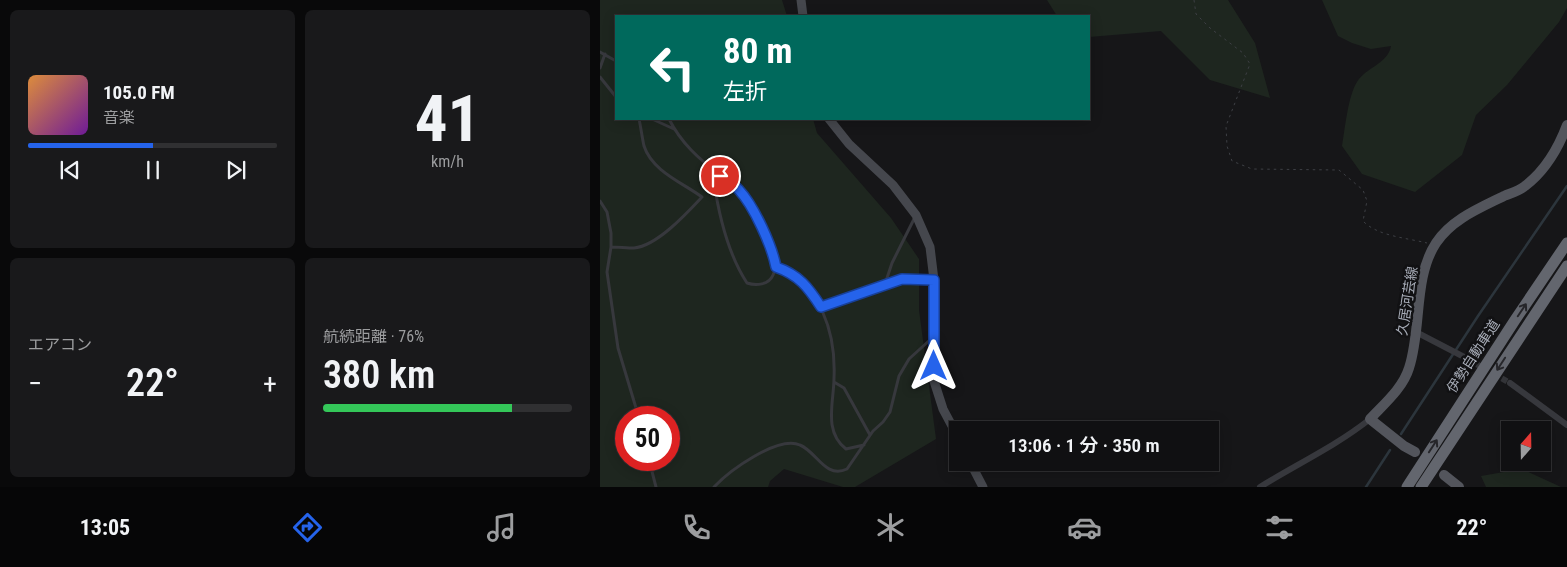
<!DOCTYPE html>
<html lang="ja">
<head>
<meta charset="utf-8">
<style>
  body { margin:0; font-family:"Roboto Condensed","Noto Sans JP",sans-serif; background:#19191b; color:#f1f3f6; height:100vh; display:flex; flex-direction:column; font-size:19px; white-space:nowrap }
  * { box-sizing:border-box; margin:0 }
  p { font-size:16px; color:#9c9d9f }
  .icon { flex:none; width:28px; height:28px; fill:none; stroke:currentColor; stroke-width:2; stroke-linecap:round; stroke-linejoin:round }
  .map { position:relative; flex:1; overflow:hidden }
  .panel { display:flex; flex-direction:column; gap:10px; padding:10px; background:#09090a; width:600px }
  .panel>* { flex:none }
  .guide { position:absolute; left:15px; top:15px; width:475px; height:105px; border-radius:0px; box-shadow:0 2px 12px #0003,0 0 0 1px #303032; background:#00695c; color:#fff; overflow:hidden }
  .needle { width:32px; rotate:20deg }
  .tools { position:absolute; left:901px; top:421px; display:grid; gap:10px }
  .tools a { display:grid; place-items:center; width:50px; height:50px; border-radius:0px; background:#101012; box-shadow:0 2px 12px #0003,0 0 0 1px #303032; font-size:25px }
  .speed { position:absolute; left:15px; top:406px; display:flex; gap:10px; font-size:25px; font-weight:700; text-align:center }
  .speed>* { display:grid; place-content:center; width:65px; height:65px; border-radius:50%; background:#101012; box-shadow:0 2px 12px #0003,0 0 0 1px #303032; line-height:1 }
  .speed .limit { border:8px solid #d22; background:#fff; color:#111 }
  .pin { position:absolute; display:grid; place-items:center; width:42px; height:42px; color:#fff; margin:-21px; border:2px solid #fff; border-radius:50%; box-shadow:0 1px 5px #0007 }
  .me { position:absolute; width:55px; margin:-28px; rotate:0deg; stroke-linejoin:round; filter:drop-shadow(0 0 4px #0008) }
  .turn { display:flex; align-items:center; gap:18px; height:105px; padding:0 25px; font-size:22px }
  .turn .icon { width:65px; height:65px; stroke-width:2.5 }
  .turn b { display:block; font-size:35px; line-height:42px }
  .big { font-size:38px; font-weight:600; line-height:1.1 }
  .panel .tile { flex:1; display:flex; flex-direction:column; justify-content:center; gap:8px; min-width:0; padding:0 18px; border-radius:8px; background:#19191b }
  .panel .dial { align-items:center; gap:0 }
  .dial b { font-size:65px; line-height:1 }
  .song { display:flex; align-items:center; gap:15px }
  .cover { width:60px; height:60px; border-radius:8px; background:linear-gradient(135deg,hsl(30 70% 55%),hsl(280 70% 35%)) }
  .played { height:5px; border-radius:2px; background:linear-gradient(90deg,#2563eb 50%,#303032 50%) }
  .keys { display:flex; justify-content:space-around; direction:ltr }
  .heat { display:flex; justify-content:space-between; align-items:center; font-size:28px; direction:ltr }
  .charge { height:8px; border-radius:4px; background:linear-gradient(90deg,#34c759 76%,#303032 0) }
  .panel .tiles { flex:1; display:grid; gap:10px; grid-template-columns:repeat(2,1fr) }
  .trip { position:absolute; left:349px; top:421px; width:270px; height:50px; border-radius:0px; background:#101012; box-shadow:0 2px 12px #0003,0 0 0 1px #303032; font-weight:600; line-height:50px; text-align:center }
  .dock { display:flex; height:80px; justify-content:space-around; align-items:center; background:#060607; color:#9c9d9f }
  .dock .icon { width:35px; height:35px }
  .dock .active { color:#2563eb }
  .dock b { font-size:22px; color:#f1f3f6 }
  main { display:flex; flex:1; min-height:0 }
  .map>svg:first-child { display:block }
</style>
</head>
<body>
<main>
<section class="panel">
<div class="tiles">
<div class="tile">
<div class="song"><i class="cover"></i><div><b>105.0 FM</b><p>音楽</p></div></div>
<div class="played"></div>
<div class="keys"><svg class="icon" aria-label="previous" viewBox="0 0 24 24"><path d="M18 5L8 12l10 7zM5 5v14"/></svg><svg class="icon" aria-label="pause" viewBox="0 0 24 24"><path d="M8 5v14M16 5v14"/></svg><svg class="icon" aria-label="next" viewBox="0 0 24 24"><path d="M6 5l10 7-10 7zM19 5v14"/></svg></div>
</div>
<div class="tile dial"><b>41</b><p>km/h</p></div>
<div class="tile"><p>エアコン</p>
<div class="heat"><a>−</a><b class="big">22°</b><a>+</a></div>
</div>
<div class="tile"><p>航続距離 · 76%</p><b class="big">380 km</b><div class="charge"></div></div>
</div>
</section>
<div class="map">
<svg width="967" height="487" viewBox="0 0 967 487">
  <rect width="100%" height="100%" fill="#161618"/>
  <path fill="#1e261f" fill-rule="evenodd" d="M 0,0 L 182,0 L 187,16 L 16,16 L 16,119 L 213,119 L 217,133 L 291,218 L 319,259 L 319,310 L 336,439 L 255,487 L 243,487 L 184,469 L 170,481 L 168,487 L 0,487 ZM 26,418 L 69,418 L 69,460 L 26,460 Z
    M 447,0 L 628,0 L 655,43 L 670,98 L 610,80 L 561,31 L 489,37 L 489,16 L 457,16 Z
    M 722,0 L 967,0 L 967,8 L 959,22 L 907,85 L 876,115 L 862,155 L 815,192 L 762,174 L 742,146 C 745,129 748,96 757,82 C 766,67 788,64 791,46 L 771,49 L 752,43 L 738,36 Z
    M 921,469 L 922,469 L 961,487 L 886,487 L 881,476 Z"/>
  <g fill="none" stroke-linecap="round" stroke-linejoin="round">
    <path stroke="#2c353c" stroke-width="2.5" d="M 801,434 L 878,316 L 967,186
      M 766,487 L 790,450"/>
    <path stroke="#333438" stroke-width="6" stroke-dasharray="6 3" stroke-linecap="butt" d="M 868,359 L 885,369
      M 894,374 L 910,383"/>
    <path stroke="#3d3f44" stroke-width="1" stroke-dasharray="2.5 4" stroke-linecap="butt" d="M 594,0 L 596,14 L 610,28 L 643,53 L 650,64 L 626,126 L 627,146 L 632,161 L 652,169 L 739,170 L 763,190 L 767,201 L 763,221 C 777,236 807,238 827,243"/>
    <path stroke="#37383d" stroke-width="3" d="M 0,52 L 16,61
      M 0,68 L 5,54
      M 0,77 L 16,97
      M 52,119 L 74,129
      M 69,119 C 81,143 99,159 120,175 C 126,180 133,183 139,189 C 148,198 178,255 176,268 C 176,270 174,272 173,275 C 169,285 156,286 147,283 C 128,254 119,216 114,182 L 120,176
      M 0,201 L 7,212 L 11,233 L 11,247 L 7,272 L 18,348 L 39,418
      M 11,247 C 18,247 27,248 34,248 C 57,246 87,213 102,197 C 83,183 52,171 44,146 C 42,137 41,128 39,119
      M 176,267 C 221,284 236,333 234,378 C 234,402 223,431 246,449 L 264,445
      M 285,284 L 292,263 L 315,217
      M 221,307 L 302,279 L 334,280
      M 234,382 L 244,388 L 270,435
      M 49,460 L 56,487
      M 114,487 C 129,471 178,435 200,445 C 217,452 225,479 247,469 L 273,431 L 283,422 L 290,412 L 299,376 L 309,359 L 331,339"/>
    <path stroke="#37383d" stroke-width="6" d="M 816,332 L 868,359
      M 910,383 L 967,425
      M 660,487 C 697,464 736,446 770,419"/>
    <path stroke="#45474d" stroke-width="9" d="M 201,0 L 203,16
      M 229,119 L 249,144 L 293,185 L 316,215 L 330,247 L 334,280 L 334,381 L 343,409 L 358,437
      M 370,462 L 383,487"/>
    <path stroke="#53555c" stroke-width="10" d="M 815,452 L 804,446 L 770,419 C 784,404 803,388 809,368 C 822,329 813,278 836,243 C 852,219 880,208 904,196 C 911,193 919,191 925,186 C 946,170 958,149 967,125
      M 844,475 L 859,487"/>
    <path stroke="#63666e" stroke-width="11" d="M 807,487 L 915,320 L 967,243
      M 821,487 L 967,266"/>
  </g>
  <defs><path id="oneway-shaft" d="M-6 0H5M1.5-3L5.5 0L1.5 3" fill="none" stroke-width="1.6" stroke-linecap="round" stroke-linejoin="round" transform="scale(1.25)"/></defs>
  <g stroke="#26262a">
    <use href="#oneway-shaft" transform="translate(922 310) rotate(-56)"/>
    <use href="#oneway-shaft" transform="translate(901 364) rotate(123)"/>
    <use href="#oneway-shaft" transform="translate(833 446) rotate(-57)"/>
  </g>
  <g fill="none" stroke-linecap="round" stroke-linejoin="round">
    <g stroke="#184099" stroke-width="12">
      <path id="route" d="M 120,176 C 126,180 134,184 139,190 C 154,206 172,246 176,267 C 199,275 208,287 221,307 L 302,279 L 334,280 L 334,366"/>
    </g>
    <use href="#route" stroke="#2563eb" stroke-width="9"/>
  </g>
  <g text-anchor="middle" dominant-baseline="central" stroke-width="5" stroke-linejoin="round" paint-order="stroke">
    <g font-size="14" fill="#a8adb8" stroke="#111113">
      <text transform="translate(807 301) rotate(-81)">久居河芸線</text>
      <text transform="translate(873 356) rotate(-57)">伊勢自動車道</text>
    </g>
  </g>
</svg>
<div class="tools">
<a><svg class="needle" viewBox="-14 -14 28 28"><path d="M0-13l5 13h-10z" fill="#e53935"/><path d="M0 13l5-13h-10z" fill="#9c9d9f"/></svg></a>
</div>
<div class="speed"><div class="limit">50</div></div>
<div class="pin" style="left:120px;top:176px;background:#d93025"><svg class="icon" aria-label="arrive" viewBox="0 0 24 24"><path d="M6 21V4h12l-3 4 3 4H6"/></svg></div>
<svg class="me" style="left:334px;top:366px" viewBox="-20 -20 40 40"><path d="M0-17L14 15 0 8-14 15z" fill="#2563eb" stroke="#fff" stroke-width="4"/></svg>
<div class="trip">13:06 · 1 分 · 350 m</div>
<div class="guide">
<div class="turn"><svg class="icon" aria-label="left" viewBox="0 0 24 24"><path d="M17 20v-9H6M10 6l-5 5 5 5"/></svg><div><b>80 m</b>左折</div></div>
</div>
</div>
</main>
<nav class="dock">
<b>13:05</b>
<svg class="icon active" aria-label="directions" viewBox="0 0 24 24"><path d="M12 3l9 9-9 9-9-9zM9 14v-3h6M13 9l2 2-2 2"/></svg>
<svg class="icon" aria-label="music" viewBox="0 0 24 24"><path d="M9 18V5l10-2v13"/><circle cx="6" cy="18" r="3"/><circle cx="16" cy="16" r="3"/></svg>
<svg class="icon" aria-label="phone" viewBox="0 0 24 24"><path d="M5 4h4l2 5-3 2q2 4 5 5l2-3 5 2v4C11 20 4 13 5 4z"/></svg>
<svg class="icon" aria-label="climate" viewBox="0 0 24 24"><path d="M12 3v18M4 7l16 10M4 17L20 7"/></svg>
<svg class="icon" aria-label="car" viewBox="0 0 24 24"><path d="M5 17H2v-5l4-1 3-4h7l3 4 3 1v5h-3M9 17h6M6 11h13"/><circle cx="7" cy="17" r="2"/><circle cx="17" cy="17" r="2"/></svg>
<svg class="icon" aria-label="filters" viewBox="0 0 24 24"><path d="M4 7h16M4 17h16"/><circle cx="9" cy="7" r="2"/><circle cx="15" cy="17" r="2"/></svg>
<b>22°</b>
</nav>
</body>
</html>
